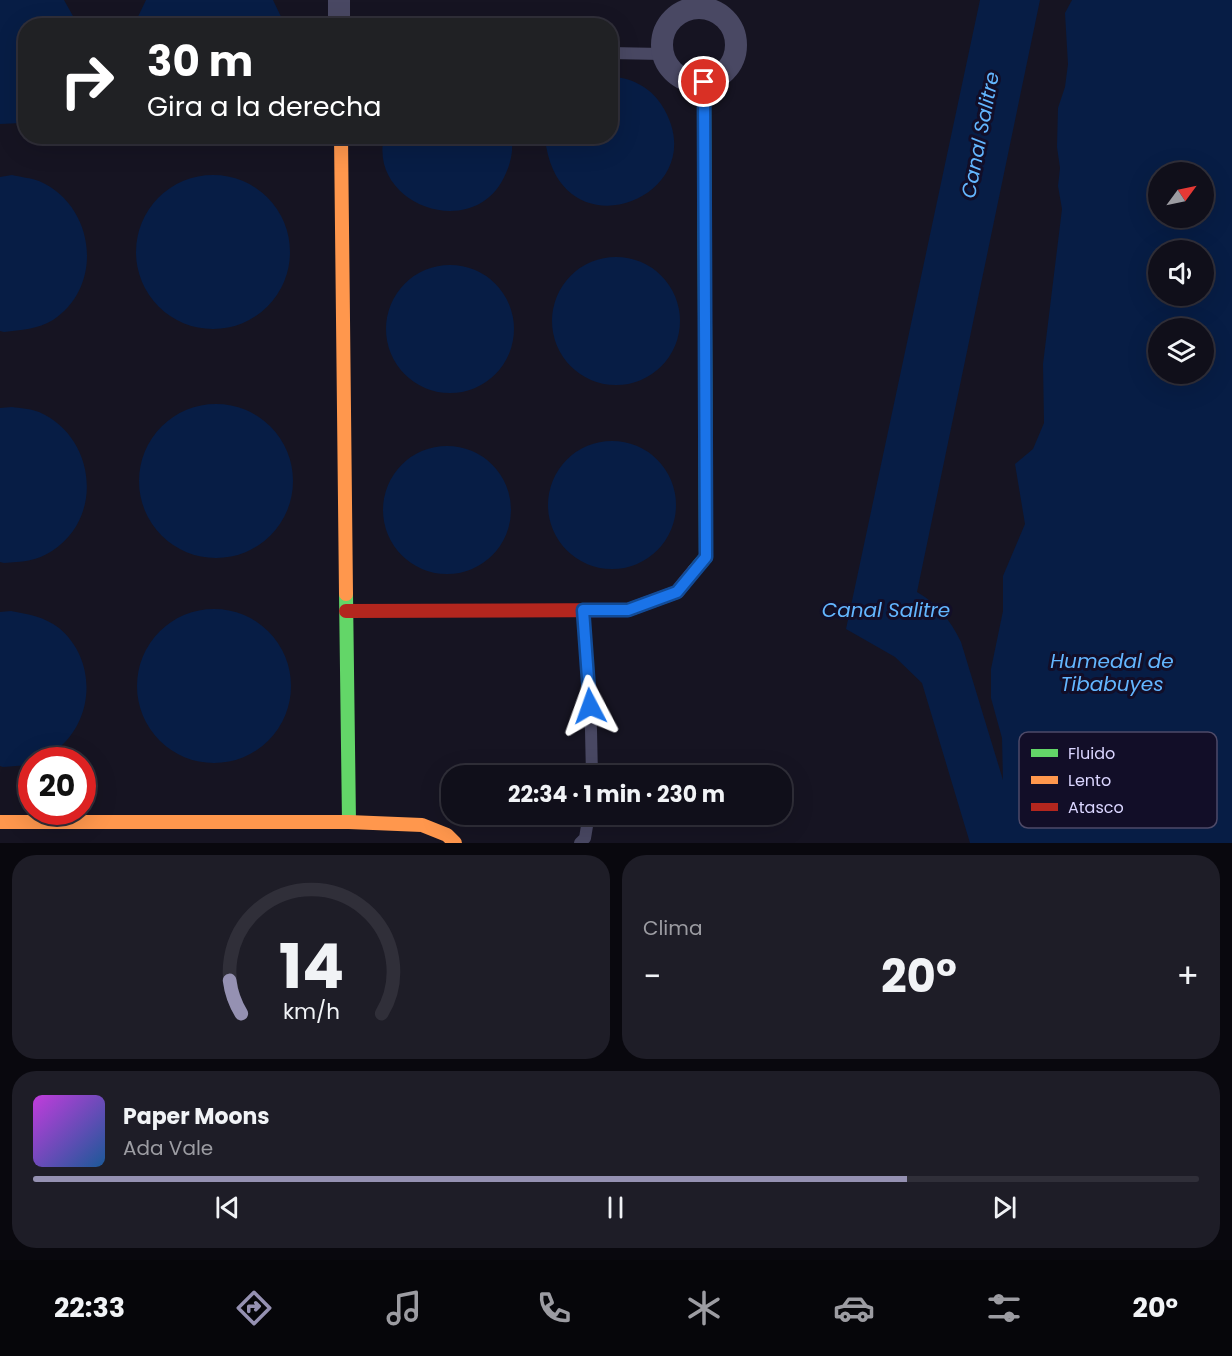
<!DOCTYPE html>
<html lang="es">
<head>
<meta charset="utf-8">
<style>
  body { margin:0; font-family:Poppins,sans-serif; background:#1e1d27; color:#f1f3f6; height:100vh; display:flex; flex-direction:column; font-size:22px; white-space:nowrap }
  * { box-sizing:border-box; margin:0 }
  p { font-size:20px; color:#9c9ca2 }
  .icon { flex:none; width:33px; height:33px; fill:none; stroke:currentColor; stroke-width:2; stroke-linecap:round; stroke-linejoin:round }
  .map { position:relative; height:843px; overflow:hidden }
  .side { display:flex; flex-direction:column; gap:12px; padding:12px; background:#09080e; flex:1 }
  .side>* { flex:none }
  .top-card { position:absolute; left:18px; top:18px; width:600px; height:126px; border-radius:24px; box-shadow:0 6px 24px #0002,0 0 0 2px #302f39; background:#202124; color:#fff; overflow:hidden }
  .needle { width:39px; rotate:57deg }
  .controls { position:absolute; left:1148px; top:162px; display:grid; gap:12px }
  .controls a { display:grid; place-items:center; width:66px; height:66px; border-radius:50%; background:#100f1a; box-shadow:0 6px 24px #0002,0 0 0 2px #302f39; font-size:30px }
  .speed { position:absolute; left:18px; top:747px; display:flex; gap:12px; font-size:30px; font-weight:700; text-align:center }
  .speed>* { display:grid; place-content:center; width:78px; height:78px; border-radius:50%; background:#100f1a; box-shadow:0 6px 24px #0002,0 0 0 2px #302f39; line-height:1 }
  .speed .limit { border:9px solid #d22; background:#fff; color:#111 }
  .pin { position:absolute; display:grid; place-items:center; width:51px; height:51px; color:#fff; margin:-26px; border:3px solid #fff; border-radius:50%; box-shadow:0 2px 6px #0007 }
  .me { position:absolute; width:66px; margin:-33px; rotate:356deg; stroke-linejoin:round; filter:drop-shadow(0 0 4px #0008) }
  .turn { display:flex; align-items:center; gap:21px; height:126px; padding:0 30px; font-size:27px }
  .turn .icon { width:78px; height:78px; stroke-width:2.5 }
  .turn b { display:block; font-size:42px; line-height:51px }
  .big { font-size:45px; font-weight:700; line-height:1.1 }
  .side .tile { flex:1; display:flex; flex-direction:column; justify-content:center; gap:9px; min-width:0; padding:0 21px; border-radius:24px; background:#1e1d27 }
  .side .dial { align-items:center; gap:0 }
  .dial svg { height:156px; overflow:visible; fill:none; stroke:#302f39; stroke-width:7; stroke-linecap:round; text-anchor:middle }
  .dial text { fill:#f1f3f6; stroke:none }
  .song { display:flex; align-items:center; gap:18px }
  .cover { width:72px; height:72px; border-radius:9px; background:linear-gradient(135deg,hsl(290 70% 55%),hsl(210 70% 35%)) }
  .played { height:6px; border-radius:3px; background:linear-gradient(90deg,#9591b2 75%,#302f39 75%) }
  .keys { display:flex; justify-content:space-around; direction:ltr }
  .heat { display:flex; justify-content:space-between; align-items:center; font-size:33px; direction:ltr }
  .side .tiles { flex:1; display:grid; gap:12px; grid-template-columns:1fr 1fr }
  .tile:last-child { grid-column:span 2 }
  .trip { position:absolute; left:441px; top:765px; width:351px; height:60px; border-radius:24px; background:#100f1a; box-shadow:0 6px 24px #0002,0 0 0 2px #302f39; font-weight:700; line-height:60px; text-align:center }
  .menu { display:flex; height:96px; justify-content:space-around; align-items:center; background:#06060a; color:#9c9ca2 }
  .menu .icon { width:42px; height:42px }
  .menu .on { color:#9591b2 }
  .menu b { font-size:27px; color:#f1f3f6 }
  .map>svg:first-child { display:block }
</style>
</head>
<body>
<div class="map">
<svg width="1232" height="843" viewBox="0 0 1232 843">
  <rect width="100%" height="100%" fill="#161422"/>
  <path fill="#071d45" fill-rule="evenodd" d="M 0,0 L 64,0 L 78,25 L 26,26 L 26,121 L 22,123 L 0,124 Z
    M 146,0 L 273,0 L 285,25 L 134,25 Z
    M 980,0 L 1040,0 L 917,592 C 938,604 950,620 961,642 L 1003,780 L 1002,738 L 991,698 L 991,669 L 1003,611 L 1003,576 L 1025,524 L 1015,464 L 1033,449 L 1044,423 L 1043,364 L 1062,209 L 1058,186 L 1060,168 L 1057,147 L 1058,108 L 1065,87 L 1068,64 L 1065,13 L 1072,0 L 1232,0 L 1232,843 L 970,843 L 922,683 L 895,657 L 846,629 ZM 1158,172 L 1203,172 L 1203,218 L 1158,218 ZM 1158,250 L 1203,250 L 1203,296 L 1158,296 ZM 1158,328 L 1203,328 L 1203,374 L 1158,374 Z
    M 611,77 C 630,77 650,87 661,104 C 721,196 558,261 545,138 L 610,136 Z
    M 384,137 L 511,137 C 514,148 511,162 506,173 C 477,244 368,206 384,137 Z
    M136 252a77 77 0 1 1 154 0a77 77 0 1 1-154 0Z
    M 12,175 C 20,177 31,178 39,181 C 95,205 105,286 53,320 C 38,329 21,330 4,332 L 0,331 L 0,177 Z
    M552 321a64 64 0 1 1 128 0a64 64 0 1 1-128 0Z
    M386 329a64 64 0 1 1 128 0a64 64 0 1 1-128 0Z
    M139 481a77 77 0 1 1 154 0a77 77 0 1 1-154 0Z
    M 12,407 C 20,408 31,409 39,412 C 95,436 105,517 52,551 C 37,561 21,562 4,563 L 0,562 L 0,408 Z
    M548 505a64 64 0 1 1 128 0a64 64 0 1 1-128 0Z
    M383 510a64 64 0 1 1 128 0a64 64 0 1 1-128 0Z
    M137 686a77 77 0 1 1 154 0a77 77 0 1 1-154 0Z
    M 11,611 C 28,614 45,617 59,628 C 96,659 95,716 60,747 C 52,755 43,760 32,760 L 29,765 L 3,767 L 0,766 L 0,612 Z"/>
  <g fill="none" stroke-linecap="round" stroke-linejoin="round">
    <path stroke="#494863" stroke-width="12" d="M 610,53 L 662,54
      M 583,612 L 591,730 L 592,776
      M 580,843 L 585,838 L 589,814"/>
    <path stroke="#494863" stroke-width="22" d="M 339,0 L 339,26
      M662 45a37 37 0 1 1 74 0a37 37 0 1 1-74 0Z"/>
    <path stroke="#63d668" stroke-width="14" d="M 694,571 L 706,557 L 704,82
      M 346,594 L 349,822"/>
    <path stroke="#ff974d" stroke-width="14" d="M 341,136 L 346,594
      M 0,822 L 349,822 L 422,825 L 447,835 L 455,843"/>
    <path stroke="#b3261e" stroke-width="14" d="M 346,611 L 628,610 L 677,592 L 694,571"/>
  </g>
  <g fill="none" stroke-linecap="round" stroke-linejoin="round">
    <g stroke="#114b97" stroke-width="15">
      <path id="route" d="M 590,706 L 583,610 L 628,610 L 677,592 L 706,557 L 704,82"/>
    </g>
    <use href="#route" stroke="#1a73e8" stroke-width="10"/>
  </g>
  <g text-anchor="middle" dominant-baseline="central" stroke-width="6" stroke-linejoin="round" paint-order="stroke">
    <g font-size="20" font-style="italic" fill="#63b6ff" stroke="#120e28">
      <text transform="translate(980 135) rotate(-79)">Canal Salitre</text>
      <text x="886" y="610">Canal Salitre</text>
      <text x="1112" y="661">Humedal de<tspan x="1112" dy="23">Tibabuyes</tspan></text>
    </g>
  </g>
  <rect x="1019" y="732" width="198" height="96" rx="9" fill="#120e28" stroke="#4e4a68" stroke-width="1.5"/>
  <rect x="1031" y="749" width="27" height="8" fill="#63d668"/>
  <rect x="1031" y="776" width="27" height="8" fill="#ff974d"/>
  <rect x="1031" y="803" width="27" height="8" fill="#b3261e"/>
  <g font-size="16" fill="#dad5ff">
    <text x="1068" y="759">Fluido</text>
    <text x="1068" y="786">Lento</text>
    <text x="1068" y="813">Atasco</text>
  </g>
</svg>
<div class="controls">
<a><svg class="needle" viewBox="-14 -14 28 28"><path d="M0-13l5 13h-10z" fill="#e53935"/><path d="M0 13l5-13h-10z" fill="#9c9ca2"/></svg></a>
<a><svg class="icon" aria-label="sound" viewBox="0 0 24 24"><path d="M4 9h4l5-4v14l-5-4H4zM17 9q2 3 0 6"/></svg></a>
<a><svg class="icon" aria-label="layers" viewBox="0 0 24 24"><path d="M12 4l9 5-9 5-9-5zM3 14l9 5 9-5"/></svg></a>
</div>
<div class="speed"><div class="limit">20</div></div>
<div class="pin" style="left:704px;top:82px;background:#d93025"><svg class="icon" aria-label="arrive" viewBox="0 0 24 24"><path d="M6 21V4h12l-3 4 3 4H6"/></svg></div>
<svg class="me" style="left:590px;top:706px" viewBox="-20 -20 40 40"><path d="M0-17L14 15 0 8-14 15z" fill="#1a73e8" stroke="#fff" stroke-width="4"/></svg>
<div class="trip">22:34 · 1 min · 230 m</div>
<div class="top-card">
<div class="turn"><svg class="icon" aria-label="right" viewBox="0 0 24 24"><path d="M7 20v-9h11M14 6l5 5-5 5"/></svg><div><b>30 m</b>Gira a la derecha</div></div>
</div>
</div>
<section class="side">
<div class="tiles">
<div class="tile dial"><svg viewBox="0 0 100 80">
<path d="M14 69A42 42 0 1 1 86 69"/>
<path d="M14 69A42 42 0 0 1 8 52" stroke="#9591b2"/>
<text x="50" y="56" font-size="32" font-weight="700">14</text>
<text x="50" y="72" font-size="11">km/h</text>
</svg></div>
<div class="tile"><p>Clima</p>
<div class="heat"><a>−</a><b class="big">20°</b><a>+</a></div>
</div>
<div class="tile">
<div class="song"><i class="cover"></i><div><b>Paper Moons</b><p>Ada Vale</p></div></div>
<div class="played"></div>
<div class="keys"><svg class="icon" aria-label="previous" viewBox="0 0 24 24"><path d="M18 5L8 12l10 7zM5 5v14"/></svg><svg class="icon" aria-label="pause" viewBox="0 0 24 24"><path d="M8 5v14M16 5v14"/></svg><svg class="icon" aria-label="next" viewBox="0 0 24 24"><path d="M6 5l10 7-10 7zM19 5v14"/></svg></div>
</div>
</div>
</section>
<nav class="menu">
<b>22:33</b>
<svg class="icon on" aria-label="directions" viewBox="0 0 24 24"><path d="M12 3l9 9-9 9-9-9zM9 14v-3h6M13 9l2 2-2 2"/></svg>
<svg class="icon" aria-label="music" viewBox="0 0 24 24"><path d="M9 18V5l10-2v13"/><circle cx="6" cy="18" r="3"/><circle cx="16" cy="16" r="3"/></svg>
<svg class="icon" aria-label="phone" viewBox="0 0 24 24"><path d="M5 4h4l2 5-3 2q2 4 5 5l2-3 5 2v4C11 20 4 13 5 4z"/></svg>
<svg class="icon" aria-label="climate" viewBox="0 0 24 24"><path d="M12 3v18M4 7l16 10M4 17L20 7"/></svg>
<svg class="icon" aria-label="car" viewBox="0 0 24 24"><path d="M5 17H2v-5l4-1 3-4h7l3 4 3 1v5h-3M9 17h6M6 11h13"/><circle cx="7" cy="17" r="2"/><circle cx="17" cy="17" r="2"/></svg>
<svg class="icon" aria-label="filters" viewBox="0 0 24 24"><path d="M4 7h16M4 17h16"/><circle cx="9" cy="7" r="2"/><circle cx="15" cy="17" r="2"/></svg>
<b>20°</b>
</nav>
</body>
</html>
